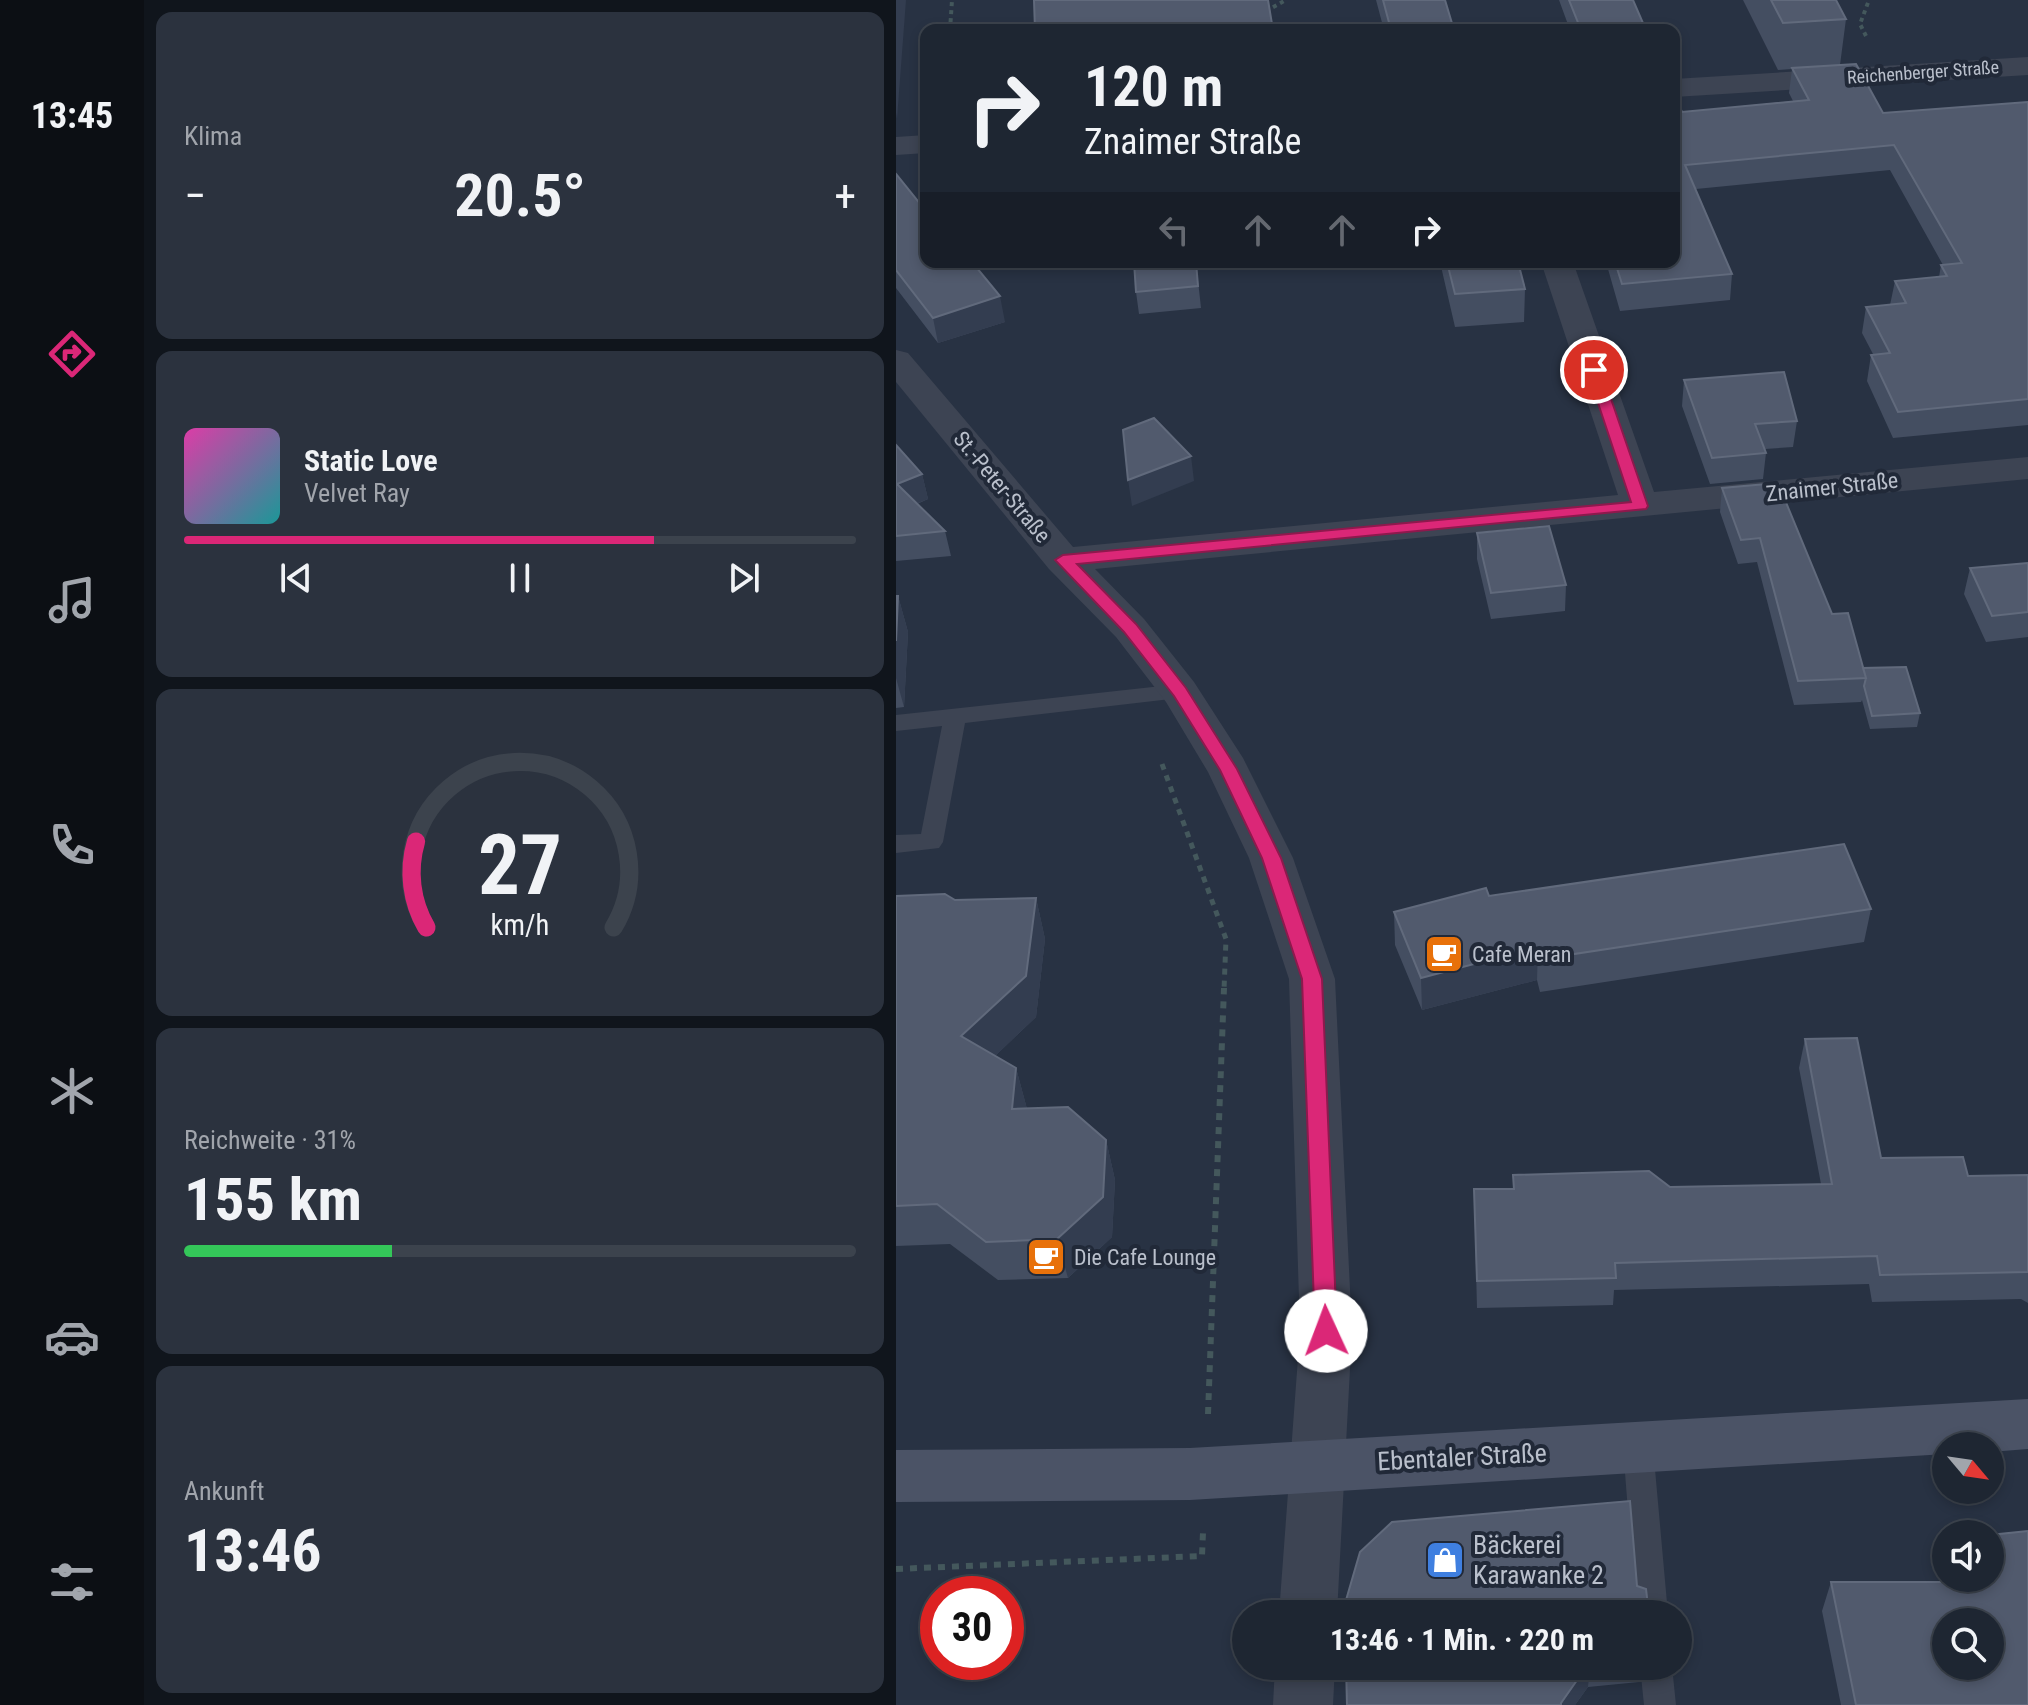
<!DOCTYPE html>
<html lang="de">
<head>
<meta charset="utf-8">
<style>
  body { margin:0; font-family:"Roboto Condensed",sans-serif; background:#2b323e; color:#f1f3f6; height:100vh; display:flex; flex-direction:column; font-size:30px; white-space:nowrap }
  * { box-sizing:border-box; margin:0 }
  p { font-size:26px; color:#a1a5ac }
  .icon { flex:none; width:44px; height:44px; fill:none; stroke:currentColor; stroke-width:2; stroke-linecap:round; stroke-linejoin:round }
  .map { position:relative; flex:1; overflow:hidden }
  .panel { display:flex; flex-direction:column; gap:12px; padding:12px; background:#10151c; width:752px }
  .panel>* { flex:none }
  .top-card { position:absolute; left:24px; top:24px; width:760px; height:244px; border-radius:16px; box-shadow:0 4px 12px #0003,0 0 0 2px #3c434d; background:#1e2632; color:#f1f3f6; overflow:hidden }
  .needle { width:52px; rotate:119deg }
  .fabs { position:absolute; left:1036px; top:1432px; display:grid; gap:16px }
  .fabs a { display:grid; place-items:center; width:72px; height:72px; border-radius:50%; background:#1e2632; box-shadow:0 4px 12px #0003,0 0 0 2px #3c434d; font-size:40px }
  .speed { position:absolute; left:24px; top:1576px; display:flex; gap:16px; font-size:40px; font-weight:700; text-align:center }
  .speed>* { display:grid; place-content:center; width:104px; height:104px; border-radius:50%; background:#1e2632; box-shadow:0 4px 12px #0003,0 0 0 2px #3c434d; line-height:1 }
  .speed .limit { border:12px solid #d22; background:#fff; color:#111 }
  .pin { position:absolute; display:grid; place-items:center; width:68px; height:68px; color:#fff; margin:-34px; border:4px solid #fff; border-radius:50%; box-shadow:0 2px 8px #0007 }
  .me { position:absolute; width:88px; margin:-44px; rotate:358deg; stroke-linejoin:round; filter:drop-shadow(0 0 6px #0008) }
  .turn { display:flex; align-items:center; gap:28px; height:168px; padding:0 32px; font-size:36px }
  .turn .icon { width:104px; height:104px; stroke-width:2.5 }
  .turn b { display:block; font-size:56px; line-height:68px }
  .lanes { display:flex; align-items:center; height:76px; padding:0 32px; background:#0003; justify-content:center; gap:40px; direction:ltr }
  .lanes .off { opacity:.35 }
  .big { font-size:60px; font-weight:700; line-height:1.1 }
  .panel .card { flex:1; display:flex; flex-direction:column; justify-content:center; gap:12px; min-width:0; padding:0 28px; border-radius:16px; background:#2b323e }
  .panel .dial { align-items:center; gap:0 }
  .dial svg { height:208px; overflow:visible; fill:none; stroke:#3c434d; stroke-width:7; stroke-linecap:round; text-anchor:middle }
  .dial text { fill:#f1f3f6; stroke:none }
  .song { display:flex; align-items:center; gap:24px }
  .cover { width:96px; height:96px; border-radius:12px; background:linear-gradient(135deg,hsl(320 70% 55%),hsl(180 70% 35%)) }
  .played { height:8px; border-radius:4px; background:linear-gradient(90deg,#db2777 70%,#3c434d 70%) }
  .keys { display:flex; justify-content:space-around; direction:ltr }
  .heat { display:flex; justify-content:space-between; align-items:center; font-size:44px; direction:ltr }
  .charge { height:12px; border-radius:6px; background:linear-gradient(90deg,#34c759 31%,#3c434d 0) }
  .trip { position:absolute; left:336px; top:1600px; width:460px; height:80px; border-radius:40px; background:#1e2632; box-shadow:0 4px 12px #0003,0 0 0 2px #3c434d; font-weight:700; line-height:80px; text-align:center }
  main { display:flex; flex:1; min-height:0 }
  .menu { display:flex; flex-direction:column; width:144px; justify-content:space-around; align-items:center; background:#0c0f14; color:#a1a5ac }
  .menu .icon { width:56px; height:56px }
  .menu .active { color:#db2777 }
  .menu b { font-size:36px; color:#f1f3f6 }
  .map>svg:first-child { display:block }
</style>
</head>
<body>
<main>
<nav class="menu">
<b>13:45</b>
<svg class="icon active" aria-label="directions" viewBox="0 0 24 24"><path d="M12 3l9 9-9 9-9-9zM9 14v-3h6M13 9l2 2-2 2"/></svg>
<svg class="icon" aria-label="music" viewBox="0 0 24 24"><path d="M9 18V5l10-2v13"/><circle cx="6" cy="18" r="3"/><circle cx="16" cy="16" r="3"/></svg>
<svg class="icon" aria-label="phone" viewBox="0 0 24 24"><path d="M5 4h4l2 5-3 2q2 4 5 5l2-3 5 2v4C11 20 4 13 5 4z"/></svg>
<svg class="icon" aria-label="climate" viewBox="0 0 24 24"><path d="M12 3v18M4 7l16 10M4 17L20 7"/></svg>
<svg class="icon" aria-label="car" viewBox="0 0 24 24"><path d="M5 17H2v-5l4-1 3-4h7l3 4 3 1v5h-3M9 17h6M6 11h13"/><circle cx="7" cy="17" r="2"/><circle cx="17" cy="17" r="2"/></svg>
<svg class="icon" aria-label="filters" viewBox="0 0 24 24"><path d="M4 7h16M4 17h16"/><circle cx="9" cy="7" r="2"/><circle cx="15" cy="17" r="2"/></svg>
</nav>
<section class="panel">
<div class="card"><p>Klima</p>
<div class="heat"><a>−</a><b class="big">20.5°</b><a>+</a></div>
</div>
<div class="card">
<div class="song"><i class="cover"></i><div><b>Static Love</b><p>Velvet Ray</p></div></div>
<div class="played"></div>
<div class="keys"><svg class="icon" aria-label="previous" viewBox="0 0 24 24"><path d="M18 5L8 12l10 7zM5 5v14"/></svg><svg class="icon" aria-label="pause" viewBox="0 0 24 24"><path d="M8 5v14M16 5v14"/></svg><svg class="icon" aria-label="next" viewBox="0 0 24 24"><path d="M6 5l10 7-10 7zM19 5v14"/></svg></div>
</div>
<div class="card dial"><svg viewBox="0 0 100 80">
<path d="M14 69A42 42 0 1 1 86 69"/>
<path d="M14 69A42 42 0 0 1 10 36" stroke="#db2777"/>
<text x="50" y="56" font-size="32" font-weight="700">27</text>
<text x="50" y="72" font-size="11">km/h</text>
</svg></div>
<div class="card"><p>Reichweite · 31%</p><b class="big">155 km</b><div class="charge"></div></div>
<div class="card"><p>Ankunft</p><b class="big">13:46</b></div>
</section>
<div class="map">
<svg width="1132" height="1705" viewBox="0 0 1132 1705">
  <rect width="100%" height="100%" fill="#283243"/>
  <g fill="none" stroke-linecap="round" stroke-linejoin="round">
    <path stroke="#44585c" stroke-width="4" stroke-dasharray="4 4" stroke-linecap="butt" d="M 370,11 L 390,0
      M 54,30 L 56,0
      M 970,36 L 964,24 L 973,0"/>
    <path stroke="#44585c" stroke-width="5" stroke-dasharray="6 6" stroke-linecap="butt" d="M 266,764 L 330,939 L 328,990"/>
    <path stroke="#44585c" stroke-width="6" stroke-dasharray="7 7" stroke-linecap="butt" d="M 312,1414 L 328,988
      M 0,1569 L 306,1556 L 307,1532"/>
    <path fill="#3d4453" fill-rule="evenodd" d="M 284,684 L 292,687 L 295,692 L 292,697 L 69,723 L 47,842 L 43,848 L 0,853 L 0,835 L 25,834 L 46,726 L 0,731 L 0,715 Z
      M 742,1433 L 753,1437 L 757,1447 L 772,1614 L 740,1614 L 727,1447 L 731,1437 Z
      M 744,1666 L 776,1666 L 780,1705 L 748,1705 Z"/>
    <path fill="#3d4453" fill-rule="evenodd" d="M 1132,57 L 1132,75 L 778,97 L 778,79 Z
      M 30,135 L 30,153 L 0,155 L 0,137 Z
      M 645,262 L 677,262 L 758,492 L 1132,457 L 1132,479 L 199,569 L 248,619 L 298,682 L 347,758 L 397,858 L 439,979 L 456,1331 L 441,1614 L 383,1614 L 404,1331 L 393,979 L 353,858 L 312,772 L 270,702 L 220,637 L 153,569 L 0,382 L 0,350 L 12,353 L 177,547 L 722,495 Z
      M 379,1666 L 439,1666 L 437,1705 L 377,1705 Z"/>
    <path fill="#4b5366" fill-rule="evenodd" d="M 1132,1399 L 1132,1449 L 1094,1452 L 1094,1446 L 1050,1446 L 1050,1454 L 294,1500 L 0,1502 L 0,1450 L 294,1448 Z"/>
  </g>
  <path fill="#444e61" d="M 480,0 L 549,0 L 558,30 L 488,30 Z
    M 663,0 L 737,0 L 750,30 L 674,30 Z
    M 847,0 L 940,0 L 950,19 L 944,65 L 987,113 L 1132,102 L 1132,425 L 997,438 L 971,381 L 975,355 L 977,354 L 966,333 L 970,307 L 994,305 L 999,281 L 1043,277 L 1045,265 L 1047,265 L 994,170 L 800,189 L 836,274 L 834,300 L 724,311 L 710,262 L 778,262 L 786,112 L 897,101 L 893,93 L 896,69 L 882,70 Z
    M 0,174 L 109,322 L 42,343 L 0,288 Z
    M 300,262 L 305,308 L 243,314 L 240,292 Z
    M 544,262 L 622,262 L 629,289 L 628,322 L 559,327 Z
    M 788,380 L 901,421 L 897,447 L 869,449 L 870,453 L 867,479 L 814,484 L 786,406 Z
    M 0,445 L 26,474 L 32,499 L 21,504 L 49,531 L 55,556 L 0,561 Z
    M 826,488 L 936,614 L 967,668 L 1024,713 L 1021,727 L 974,729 L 966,700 L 965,702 L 898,705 L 861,562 L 842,564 L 824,512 Z
    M 581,533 L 670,585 L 669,611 L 595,619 L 581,559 Z
    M 1132,563 L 1132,637 L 1090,642 L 1068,594 L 1074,568 Z
    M 0,596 L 2,596 L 12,632 L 8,707 L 0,708 Z
    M 0,896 L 59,900 L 140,898 L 149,939 L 140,1017 L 99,1056 L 120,1068 L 131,1109 L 210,1140 L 219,1180 L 216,1237 L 172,1278 L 102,1280 L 54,1244 L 0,1246 Z
    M 593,896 L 975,909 L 968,942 L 644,992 L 641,980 L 526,1010 L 499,945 L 498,912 Z
    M 909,1039 L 985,1158 L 1072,1176 L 1132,1175 L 1132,1303 L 1125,1299 L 976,1302 L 973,1284 L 718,1290 L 717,1305 L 581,1308 L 578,1189 L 617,1189 L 617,1175 L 774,1187 L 925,1184 L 903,1068 Z
    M 1074,1578 L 1094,1578 L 1132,1705 L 945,1705 L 926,1611 L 935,1582 L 1074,1582 Z
    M 450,1666 L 745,1666 L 743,1682 L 692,1687 L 679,1705 L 451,1705 Z"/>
  <path fill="#333d50" d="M 0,0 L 10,0 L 1,119 L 0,113 Z
    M 104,296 L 109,322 L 42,343 L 37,318 Z
    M 295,456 L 298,481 L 236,506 L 232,480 Z
    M 26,474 L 32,499 L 7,509 L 1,484 Z
    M 2,596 L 12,632 L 8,707 L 0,678 L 0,641 Z
    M 140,898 L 149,939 L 140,1017 L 77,1077 L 65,1036 Z
    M 642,947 L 641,980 L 526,1010 L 525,978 Z
    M 120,1068 L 131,1109 L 116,1109 Z
    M 210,1140 L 219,1180 L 216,1237 L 172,1278 L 161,1239 Z
    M 691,1666 L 694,1666 L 692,1687 L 679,1705 L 665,1705 Z"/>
  <path fill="#515a6d" stroke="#616a7c" stroke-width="2" fill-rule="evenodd" d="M 138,0 L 372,0 L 377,30 L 139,30 Z
    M 487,0 L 549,0 L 558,30 L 495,30 Z
    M 673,0 L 737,0 L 750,30 L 685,30 Z
    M 875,0 L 940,0 L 950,19 L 887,23 Z
    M 960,64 L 987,113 L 1132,102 L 1132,399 L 1002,412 L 975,355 L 994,353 L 970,307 L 1010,303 L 999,281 L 1051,276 L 1045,265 L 1066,263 L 998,145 L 789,165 L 836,274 L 726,284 L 719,262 L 778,262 L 778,94 L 786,112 L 913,100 L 896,68 Z
    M 0,174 L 30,211 L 30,262 L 76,262 L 104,296 L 37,318 L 0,270 Z
    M 238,262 L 300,262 L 302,286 L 240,292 Z
    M 551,262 L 622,262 L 629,289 L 559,294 Z
    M 888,372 L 901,421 L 859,424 L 870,453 L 816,458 L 788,380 Z
    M 258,418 L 295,456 L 232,480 L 227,430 Z
    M 0,445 L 26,474 L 1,484 L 49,531 L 0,536 Z
    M 882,483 L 936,614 L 952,613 L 970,678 L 902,681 L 864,538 L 845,540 L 826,488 Z
    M 653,526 L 670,585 L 595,593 L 581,533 Z
    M 1132,563 L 1132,612 L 1096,616 L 1074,568 Z
    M 0,596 L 2,596 L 0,641 Z
    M 1010,667 L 1024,713 L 976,716 L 968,686 L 970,678 L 967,668 Z
    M 948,844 L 975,909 L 645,959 L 642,947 L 525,978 L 498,912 L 590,888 L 593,896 Z
    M 49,894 L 59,900 L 140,898 L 130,976 L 65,1036 L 120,1068 L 116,1109 L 172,1107 L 210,1140 L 207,1197 L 161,1239 L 90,1242 L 41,1204 L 0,1206 L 0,896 Z
    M 961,1038 L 985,1158 L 1067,1157 L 1072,1176 L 1132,1175 L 1132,1272 L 984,1275 L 981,1256 L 719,1263 L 720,1278 L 581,1281 L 578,1189 L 618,1189 L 617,1175 L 753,1171 L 774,1187 L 936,1184 L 909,1039 Z
    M 734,1501 L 741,1586 L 750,1589 L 753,1614 L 449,1614 L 448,1607 L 464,1552 L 496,1522 Z
    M 1132,1531 L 1132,1705 L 960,1705 L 935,1582 L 1089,1582 L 1089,1578 L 1094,1578 L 1094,1535 ZM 1050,1622 L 1094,1622 L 1094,1666 L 1050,1666 Z
    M 450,1666 L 691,1666 L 665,1703 L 665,1705 L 451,1705 Z"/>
  <path fill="#db2777" stroke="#8e194d" stroke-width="2" d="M 698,366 L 705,370 L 752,506 L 750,509 L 181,564 L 240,624 L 290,688 L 341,769 L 385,858 L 426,979 L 441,1331 L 438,1338 L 430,1340 L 422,1338 L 419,1331 L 406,979 L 366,858 L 324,770 L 278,696 L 228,632 L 159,560 L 167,555 L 735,502 L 691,370 Z"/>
  <defs>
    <g id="cafe-square" transform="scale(2)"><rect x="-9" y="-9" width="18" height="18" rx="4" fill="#e8710a" stroke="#212938"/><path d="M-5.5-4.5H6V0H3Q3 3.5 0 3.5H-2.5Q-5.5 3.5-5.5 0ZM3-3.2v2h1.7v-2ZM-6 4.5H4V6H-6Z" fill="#fff"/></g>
    <g id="shop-square" transform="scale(2)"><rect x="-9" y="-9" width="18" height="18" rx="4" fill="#3f7fe0" stroke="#212938"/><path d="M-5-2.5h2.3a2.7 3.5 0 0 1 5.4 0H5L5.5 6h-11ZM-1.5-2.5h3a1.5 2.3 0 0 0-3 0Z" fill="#fff"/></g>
  </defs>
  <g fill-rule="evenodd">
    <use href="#cafe-square" x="548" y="954"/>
    <use href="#cafe-square" x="150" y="1257"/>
    <use href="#shop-square" x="549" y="1560"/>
  </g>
  <g text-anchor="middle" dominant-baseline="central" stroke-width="8" stroke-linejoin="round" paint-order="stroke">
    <g font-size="18" fill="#bac0cc" stroke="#212938">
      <text transform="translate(1027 72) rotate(-4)">Reichenberger Straße</text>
    </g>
    <g font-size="22" fill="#bac0cc" stroke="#212938">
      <text transform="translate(106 487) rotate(50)">St.-Peter-Straße</text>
      <text transform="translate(936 487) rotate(-6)">Znaimer Straße</text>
    </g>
    <g font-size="22" fill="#bac0cc" stroke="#212938" text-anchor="start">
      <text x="576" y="954">Cafe Meran</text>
      <text x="178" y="1257">Die Cafe Lounge</text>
    </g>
    <g font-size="26" fill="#bac0cc" stroke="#212938">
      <text transform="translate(566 1457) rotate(-3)">Ebentaler Straße</text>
    </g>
    <g font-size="26" fill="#bac0cc" stroke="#212938" text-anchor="start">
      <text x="577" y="1545">Bäckerei<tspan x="577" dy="30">Karawanke 2</tspan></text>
    </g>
  </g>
</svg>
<div class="fabs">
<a><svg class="needle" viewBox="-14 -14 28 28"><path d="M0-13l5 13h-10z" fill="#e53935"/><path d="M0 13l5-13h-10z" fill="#a1a5ac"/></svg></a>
<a><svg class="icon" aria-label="sound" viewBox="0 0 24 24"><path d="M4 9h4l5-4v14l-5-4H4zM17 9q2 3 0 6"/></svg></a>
<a><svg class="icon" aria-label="search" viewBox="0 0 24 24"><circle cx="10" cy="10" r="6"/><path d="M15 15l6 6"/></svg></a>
</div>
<div class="speed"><div class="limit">30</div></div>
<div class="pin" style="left:698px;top:370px;background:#d93025"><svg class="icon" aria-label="arrive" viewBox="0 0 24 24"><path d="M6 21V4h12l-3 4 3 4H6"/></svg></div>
<svg class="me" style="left:430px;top:1331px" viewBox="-20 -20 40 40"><circle r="19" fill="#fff"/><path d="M0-13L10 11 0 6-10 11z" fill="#db2777"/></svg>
<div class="trip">13:46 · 1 Min. · 220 m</div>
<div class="top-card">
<div class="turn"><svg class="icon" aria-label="right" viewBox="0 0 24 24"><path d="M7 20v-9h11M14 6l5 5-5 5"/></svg><div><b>120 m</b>Znaimer Straße</div></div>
<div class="lanes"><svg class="icon off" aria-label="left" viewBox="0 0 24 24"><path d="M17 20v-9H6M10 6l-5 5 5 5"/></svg><svg class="icon off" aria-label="ahead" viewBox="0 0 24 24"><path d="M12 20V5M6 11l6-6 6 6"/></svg><svg class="icon off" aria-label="ahead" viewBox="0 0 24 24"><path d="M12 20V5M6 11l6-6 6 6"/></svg><svg class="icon" aria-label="right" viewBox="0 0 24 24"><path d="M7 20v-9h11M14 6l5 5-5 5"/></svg></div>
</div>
</div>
</main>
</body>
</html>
